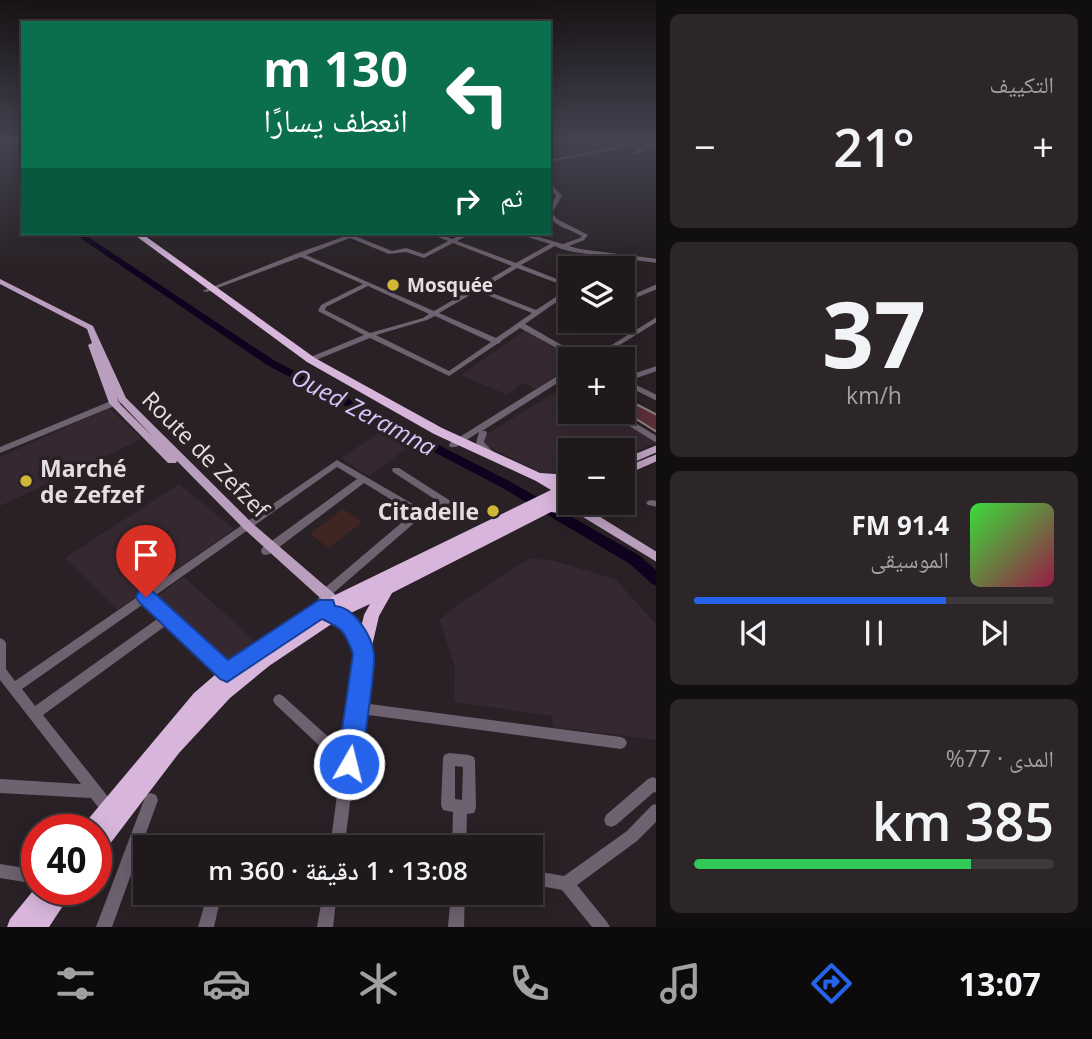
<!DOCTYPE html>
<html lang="ar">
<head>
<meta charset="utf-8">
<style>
  body { margin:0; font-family:"Open Sans","Noto Naskh Arabic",sans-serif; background:#2c2629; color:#f1f3f6; direction:rtl; height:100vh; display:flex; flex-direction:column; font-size:26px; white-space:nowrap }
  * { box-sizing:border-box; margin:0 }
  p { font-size:23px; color:#a1a0a3 }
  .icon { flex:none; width:38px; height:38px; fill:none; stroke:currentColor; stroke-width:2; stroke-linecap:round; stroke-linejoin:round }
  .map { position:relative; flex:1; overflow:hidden; direction:ltr }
  .side { display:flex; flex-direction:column; gap:14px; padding:14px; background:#110e0f; width:436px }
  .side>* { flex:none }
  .banner { position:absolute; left:21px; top:21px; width:530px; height:214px; border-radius:0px; box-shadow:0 4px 18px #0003,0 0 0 2px #3c383b; direction:rtl; background:#0b6e4f; color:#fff; overflow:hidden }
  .tools { position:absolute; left:558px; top:256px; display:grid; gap:14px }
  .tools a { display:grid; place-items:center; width:77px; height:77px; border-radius:0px; background:#1f191c; box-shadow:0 4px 18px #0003,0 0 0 2px #3c383b; font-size:35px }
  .speed { position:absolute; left:21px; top:814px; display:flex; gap:14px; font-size:35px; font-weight:700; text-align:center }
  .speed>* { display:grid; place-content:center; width:91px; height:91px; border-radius:50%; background:#1f191c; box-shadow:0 4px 18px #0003,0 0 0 2px #3c383b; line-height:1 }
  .speed .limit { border:10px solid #d22; background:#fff; color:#111 }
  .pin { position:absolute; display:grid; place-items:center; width:60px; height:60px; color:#fff; margin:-72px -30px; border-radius:50% 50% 50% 0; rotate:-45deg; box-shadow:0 0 7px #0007 }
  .pin .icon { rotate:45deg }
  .me { position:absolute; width:77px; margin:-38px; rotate:8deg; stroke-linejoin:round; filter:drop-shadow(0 0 5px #0008) }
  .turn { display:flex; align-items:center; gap:24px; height:147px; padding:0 28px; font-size:32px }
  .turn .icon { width:91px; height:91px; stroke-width:2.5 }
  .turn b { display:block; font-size:49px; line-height:60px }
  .then { display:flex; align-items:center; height:66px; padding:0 28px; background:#0003; gap:14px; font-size:26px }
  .big { font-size:52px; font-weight:600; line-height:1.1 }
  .side .card { flex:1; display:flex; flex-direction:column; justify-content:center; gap:10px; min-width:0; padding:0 24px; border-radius:10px; background:#2c2629 }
  .side .dial { align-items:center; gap:0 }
  .dial b { font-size:91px; line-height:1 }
  .song { display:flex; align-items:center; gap:21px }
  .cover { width:84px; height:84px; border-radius:10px; background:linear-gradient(135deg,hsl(120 70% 55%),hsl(340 70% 35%)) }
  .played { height:7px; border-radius:4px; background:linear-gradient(90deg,#2563eb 70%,#3c383b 70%) }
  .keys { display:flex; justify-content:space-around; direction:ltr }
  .heat { display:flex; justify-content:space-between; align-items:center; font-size:38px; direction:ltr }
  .charge { height:10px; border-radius:5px; background:linear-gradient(90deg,#34c759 77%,#3c383b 0) }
  .trip { position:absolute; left:133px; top:835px; width:410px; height:70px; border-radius:0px; background:#1f191c; box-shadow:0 4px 18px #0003,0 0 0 2px #3c383b; font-weight:600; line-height:70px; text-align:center; direction:rtl }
  .tab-bar { display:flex; height:112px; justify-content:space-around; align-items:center; background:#0c0a0b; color:#a1a0a3 }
  .tab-bar .icon { width:49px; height:49px }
  .tab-bar .current { color:#2563eb }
  .tab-bar b { font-size:32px; color:#f1f3f6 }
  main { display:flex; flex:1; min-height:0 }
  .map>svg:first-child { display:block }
</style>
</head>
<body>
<main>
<section class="side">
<div class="card"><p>التكييف</p>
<div class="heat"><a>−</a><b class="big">21°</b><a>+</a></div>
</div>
<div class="card dial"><b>37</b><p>km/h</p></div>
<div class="card">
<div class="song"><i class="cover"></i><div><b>91.4 FM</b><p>الموسيقى</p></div></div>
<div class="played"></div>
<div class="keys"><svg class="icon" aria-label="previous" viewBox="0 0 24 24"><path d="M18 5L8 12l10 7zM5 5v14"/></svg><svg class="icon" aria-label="pause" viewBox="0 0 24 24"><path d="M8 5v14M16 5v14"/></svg><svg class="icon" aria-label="next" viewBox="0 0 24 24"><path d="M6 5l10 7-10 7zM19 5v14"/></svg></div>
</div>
<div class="card"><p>المدى · 77%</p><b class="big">385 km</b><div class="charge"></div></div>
</section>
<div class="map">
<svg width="657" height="927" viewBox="0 0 657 927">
  <rect width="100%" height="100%" fill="#292125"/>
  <path fill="#362830" d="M 526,330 L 572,357 L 556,366 L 565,370 L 536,389 L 522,383 L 507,395 L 461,375 Z
    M 564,387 L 570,391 L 570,411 L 605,411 L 657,442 L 623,457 L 623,450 L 570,450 L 570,475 L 543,474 L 486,445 L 485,435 Z
    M 109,408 L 142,439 L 0,506 L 0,457 Z
    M 380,432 L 408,448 L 369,476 L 341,458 Z
    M 179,484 L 234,529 L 117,610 L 65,558 Z
    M 530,558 L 554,561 L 615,579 L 656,624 L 656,740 L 553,727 L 552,716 L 454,702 L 455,668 L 440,620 L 457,605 Z
    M 184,577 L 254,640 L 224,664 L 153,599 Z"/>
  <path fill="#3f2622" d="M 343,509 L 362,522 L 329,548 L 310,534 Z"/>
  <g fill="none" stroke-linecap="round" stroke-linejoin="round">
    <path fill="#0e021f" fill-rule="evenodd" d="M 73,233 L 82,233 L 275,361 L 509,481 L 640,556 L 657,571 L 657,586 L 652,584 L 630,564 L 501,487 L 267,365 Z"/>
  </g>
  <path fill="#5a2e37" stroke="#897d7f" stroke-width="2" d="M 638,405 L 657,415 L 657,432 L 625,412 Z"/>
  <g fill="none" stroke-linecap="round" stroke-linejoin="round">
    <path fill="#6e6170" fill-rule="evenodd" d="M 640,139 L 646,139 L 621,148 L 550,162 L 550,160 L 620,146 Z
      M 657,140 L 657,143 L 637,154 L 633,153 Z
      M 550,183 L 562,196 L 552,213 L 557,219 L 588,235 L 584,240 L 569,246 L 580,249 L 657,259 L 657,263 L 619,258 L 607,268 L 600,268 L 613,257 C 598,255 566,253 555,246 L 521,265 L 570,284 L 570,288 L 517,268 L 482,289 L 536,310 L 568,289 L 570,288 L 570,293 L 559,300 L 570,305 L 570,309 L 555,303 L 525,324 L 586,359 L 577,359 L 520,328 L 501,341 L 500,343 L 497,344 L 449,376 L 370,338 L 311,362 L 307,360 L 308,358 L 364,335 L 318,311 L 321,305 L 363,284 L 301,257 L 207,292 L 202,291 L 298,253 L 354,233 L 361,233 L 355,236 L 392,251 L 406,248 L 424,254 L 448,241 L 428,233 L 435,233 L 452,239 L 465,233 L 472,233 L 457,241 L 516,263 L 550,244 L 518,234 L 517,233 L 525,233 L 563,244 L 580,238 L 582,236 C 559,224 540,224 556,196 L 550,187 ZM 350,238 L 389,254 L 406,252 L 424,258 L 453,243 L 512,266 L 476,287 L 456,279 L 452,279 L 452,281 L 472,289 L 434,311 L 306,255 ZM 368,286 L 429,314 L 423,318 L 370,333 L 325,310 L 326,307 ZM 477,291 L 532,313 L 496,338 L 439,313 ZM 435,316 L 491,342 L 449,371 L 376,335 L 427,320 Z
      M 657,284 L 657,289 L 623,303 L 623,299 Z
      M 657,317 L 657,322 L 597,359 L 589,359 Z
      M 657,366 L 657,371 L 628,381 L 657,395 L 657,401 L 623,384 L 623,377 Z
      M 567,370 L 570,370 L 570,375 L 482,431 L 486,431 L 487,433 L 484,442 L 494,453 L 493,455 L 487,455 L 476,443 L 479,432 L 456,447 L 450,447 L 449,445 L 450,443 Z
      M 560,381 L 566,381 L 570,385 L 570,390 L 567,390 L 559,383 Z
      M 118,398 L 124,398 L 125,400 L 124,402 L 0,453 L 0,447 Z
      M 605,411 L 615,411 L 657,436 L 657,443 Z
      M 337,460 L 423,510 L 427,510 L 439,502 L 393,472 L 392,470 L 393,468 L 399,468 L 449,500 L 451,502 L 432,515 L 421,517 L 330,596 L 327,603 L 323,604 L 319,603 L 318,600 L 321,591 L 413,513 L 364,483 L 270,554 L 266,555 L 262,554 L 261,551 L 262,548 L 357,479 L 337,467 L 153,597 L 231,669 L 233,673 L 231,677 L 227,678 L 223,677 L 168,624 L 43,715 L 113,803 L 115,808 L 113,813 L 108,815 L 103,813 L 91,798 L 0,793 L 0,779 L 81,784 L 0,680 L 0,638 L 4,640 L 6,643 L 6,669 L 15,681 ZM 145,603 L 160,617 L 35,706 L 22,689 Z
      M 651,500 L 657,501 L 657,507 L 648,505 L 646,503 L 648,501 Z
      M 339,610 L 343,611 L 361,632 L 369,654 L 362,703 L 621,737 L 625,739 L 627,743 L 625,747 L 621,749 L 361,714 L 346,835 L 377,842 L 379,847 L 330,847 L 341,766 L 275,704 L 273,700 L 275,696 L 279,694 L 283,696 L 344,751 L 357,654 L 352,637 L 334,614 L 335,611 Z
      M 449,753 L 469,755 L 474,757 L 475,761 L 476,808 L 474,813 L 467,814 L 466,847 L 452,847 L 453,812 L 443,810 L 441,805 L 443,759 L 444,755 ZM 455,766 L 463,767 L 462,800 L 455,799 Z
      M 653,777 L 657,779 L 657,793 L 654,792 L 616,825 L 611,827 L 606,825 L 604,820 L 606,815 L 648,779 Z
      M 151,793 L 156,795 L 158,800 L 112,927 L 96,927 L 144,800 L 146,795 Z
      M 657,804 L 657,821 L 637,841 L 577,885 L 607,922 L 610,927 L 592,927 L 562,890 L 530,884 L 530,870 L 564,876 L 627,831 L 652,805 Z
      M 0,864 L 37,870 L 37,884 L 0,878 Z
      M 208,892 L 222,892 L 214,927 L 198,927 Z
      M 323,892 L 337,892 L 333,927 L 317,927 Z
      M 451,892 L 465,892 L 464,927 L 448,927 Z"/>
    <path fill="#ba9ebd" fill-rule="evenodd" d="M 0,279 L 93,326 L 126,398 L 252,523 L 338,597 L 339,601 L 338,605 L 333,606 L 328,605 L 244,529 L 177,461 L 176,463 L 168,463 L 109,403 L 88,345 L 92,343 L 87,329 L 0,284 ZM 117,397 L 119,401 L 154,438 L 118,402 Z
      M 657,445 L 657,452 L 623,467 L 623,459 Z
      M 657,454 L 657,461 L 623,476 L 623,468 Z
      M 564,496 L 570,499 L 570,502 L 576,502 L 657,552 L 657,562 L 560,503 L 558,500 L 560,497 Z"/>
    <path fill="#d8b6dc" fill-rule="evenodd" d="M 132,233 L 141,233 L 315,358 L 442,428 L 540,473 L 570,475 L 570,483 L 556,482 L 570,490 L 570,501 L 565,504 L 586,508 L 588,511 L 586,514 L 581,516 L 551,512 L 392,593 L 379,616 L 369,659 L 363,661 L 357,659 L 355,654 L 364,615 L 370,604 L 342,617 L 269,666 L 230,698 L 179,753 L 103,853 L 96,856 L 96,830 L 83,830 L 85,823 L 194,693 L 237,656 L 321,602 L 329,601 L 331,597 L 551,490 L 536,481 L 434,434 L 307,362 Z
      M 37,886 L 37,889 L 74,889 L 49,927 L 7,927 L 10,919 Z"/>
  </g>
  <linearGradient id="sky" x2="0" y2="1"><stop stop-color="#171214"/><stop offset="0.52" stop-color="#434351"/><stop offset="1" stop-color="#434351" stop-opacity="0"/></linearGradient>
  <rect width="657" height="269" fill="url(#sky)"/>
  <path fill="#2563eb" stroke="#184099" stroke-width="2" d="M 146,589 L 152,591 L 228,660 L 319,600 L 333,600 L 335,606 C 354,607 372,636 374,654 C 375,669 363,759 357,772 L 349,776 L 341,772 L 337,764 L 353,654 C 345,631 342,628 322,619 L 227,682 L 220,679 L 139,602 L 136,597 L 139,591 Z"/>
  <g fill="#d1b736" stroke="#292125" stroke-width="2.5">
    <circle cx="393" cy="285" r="7"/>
    <circle cx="26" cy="481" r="7"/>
    <circle cx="493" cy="511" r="7"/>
  </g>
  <g text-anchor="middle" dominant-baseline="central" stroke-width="7" stroke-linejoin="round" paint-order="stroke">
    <g font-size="19" font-weight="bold" fill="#e4dee1" stroke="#292125" text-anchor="start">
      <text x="407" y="285">Mosquée</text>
    </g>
    <g font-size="23" fill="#e4dee1" stroke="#292125">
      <text transform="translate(206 454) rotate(45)">Route de Zefzef</text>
    </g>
    <g font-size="23" font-weight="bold" fill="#e4dee1" stroke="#292125" text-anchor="start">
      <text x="40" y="468">Marché<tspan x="40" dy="26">de Zefzef</tspan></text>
      <text x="479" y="511" text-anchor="end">Citadelle</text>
    </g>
    <g font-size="24" font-style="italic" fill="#d7c5fa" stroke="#292125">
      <text transform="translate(364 411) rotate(28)">Oued Zeramna</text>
    </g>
  </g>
</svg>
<div class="tools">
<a><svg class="icon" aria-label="layers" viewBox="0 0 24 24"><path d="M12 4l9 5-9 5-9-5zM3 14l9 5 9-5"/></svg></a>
<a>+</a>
<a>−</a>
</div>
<div class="speed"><div class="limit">40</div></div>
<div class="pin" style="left:146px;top:597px;background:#d93025"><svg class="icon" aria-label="arrive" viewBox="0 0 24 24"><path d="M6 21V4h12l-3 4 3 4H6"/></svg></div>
<svg class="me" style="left:349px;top:764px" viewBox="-20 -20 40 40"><circle r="17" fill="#2563eb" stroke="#fff" stroke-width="3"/><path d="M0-11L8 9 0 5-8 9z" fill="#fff"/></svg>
<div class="trip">13:08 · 1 دقيقة · 360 m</div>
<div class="banner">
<div class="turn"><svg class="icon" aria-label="left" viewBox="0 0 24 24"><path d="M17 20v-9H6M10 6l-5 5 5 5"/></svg><div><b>130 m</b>انعطف يسارًا</div></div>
<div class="then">ثم<svg class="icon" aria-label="right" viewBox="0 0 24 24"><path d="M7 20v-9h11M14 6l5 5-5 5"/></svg></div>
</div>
</div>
</main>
<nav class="tab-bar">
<b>13:07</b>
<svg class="icon current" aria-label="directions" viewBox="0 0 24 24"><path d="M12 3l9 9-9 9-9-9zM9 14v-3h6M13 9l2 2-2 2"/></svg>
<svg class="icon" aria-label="music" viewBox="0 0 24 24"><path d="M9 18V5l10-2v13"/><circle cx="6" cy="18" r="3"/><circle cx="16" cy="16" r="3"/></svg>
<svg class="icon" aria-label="phone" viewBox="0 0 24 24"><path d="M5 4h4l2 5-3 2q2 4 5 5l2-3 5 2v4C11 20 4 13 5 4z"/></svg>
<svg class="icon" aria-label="climate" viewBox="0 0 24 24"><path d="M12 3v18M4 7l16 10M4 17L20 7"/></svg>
<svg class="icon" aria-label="car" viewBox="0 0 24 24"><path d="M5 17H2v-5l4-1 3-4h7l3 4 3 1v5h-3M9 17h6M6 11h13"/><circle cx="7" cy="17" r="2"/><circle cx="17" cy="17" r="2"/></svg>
<svg class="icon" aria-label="filters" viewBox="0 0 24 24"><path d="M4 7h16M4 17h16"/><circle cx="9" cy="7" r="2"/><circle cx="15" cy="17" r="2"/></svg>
</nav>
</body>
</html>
